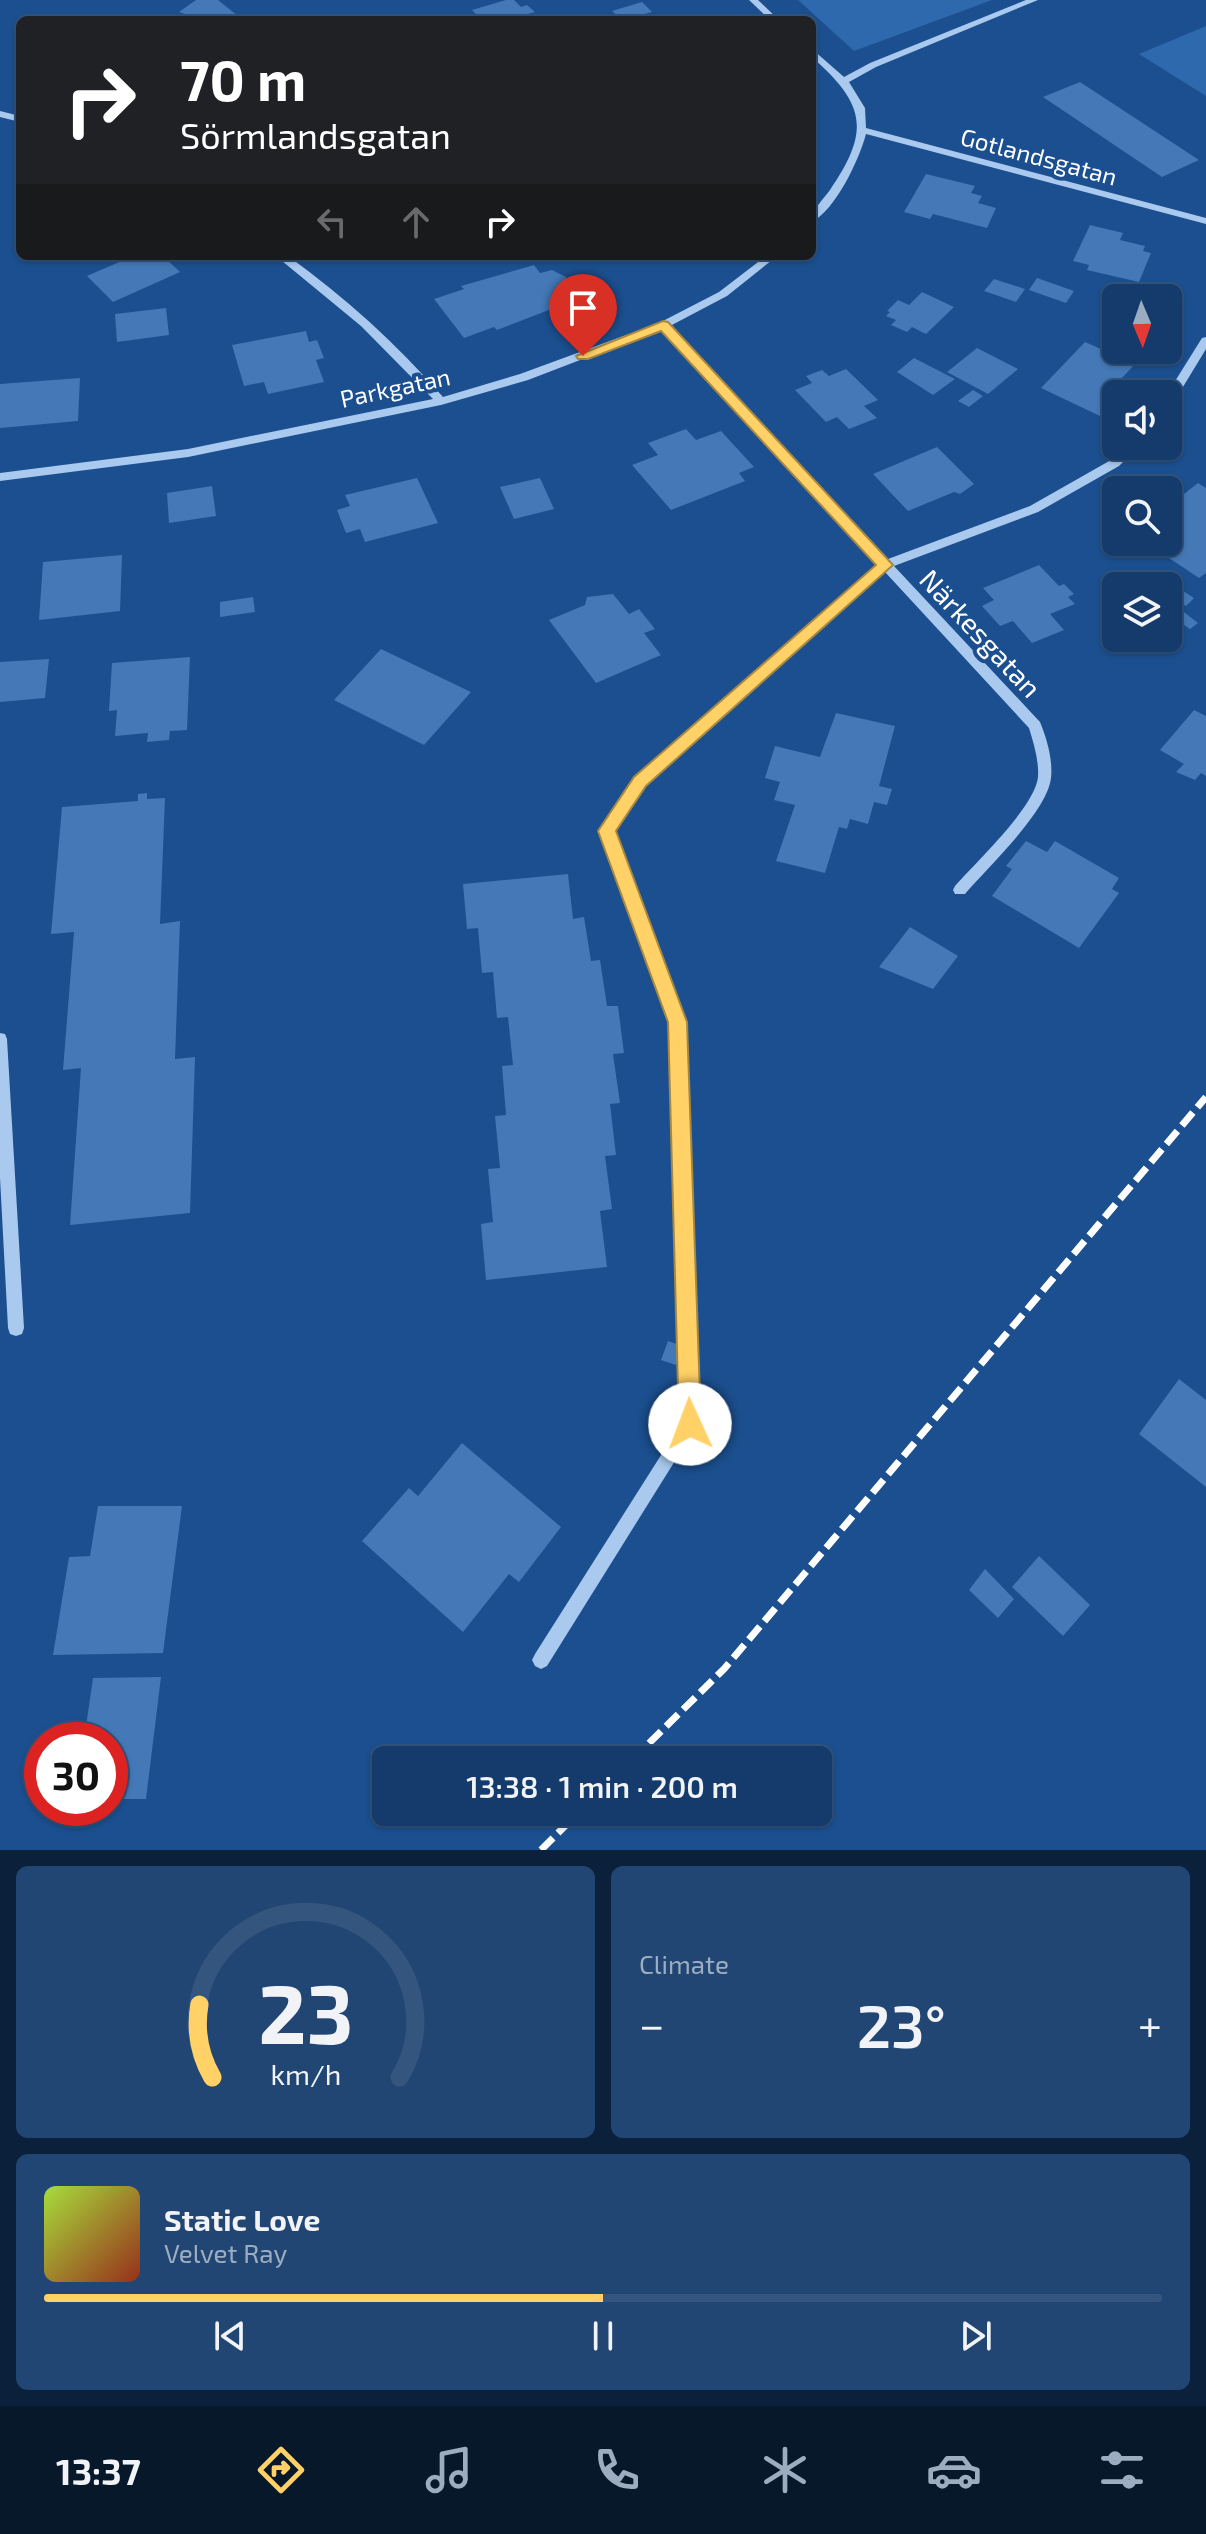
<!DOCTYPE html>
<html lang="en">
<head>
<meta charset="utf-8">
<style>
  body { margin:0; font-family:"Exo 2",sans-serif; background:#214673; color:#f1f3f6; height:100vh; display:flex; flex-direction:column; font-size:30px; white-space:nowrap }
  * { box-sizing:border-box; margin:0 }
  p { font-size:26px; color:#9dadc1 }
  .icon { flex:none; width:44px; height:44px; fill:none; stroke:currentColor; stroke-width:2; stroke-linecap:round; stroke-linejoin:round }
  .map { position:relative; height:1850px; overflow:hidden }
  .panel { display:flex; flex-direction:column; gap:16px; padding:16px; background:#0b203b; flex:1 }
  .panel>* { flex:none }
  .top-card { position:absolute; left:16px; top:16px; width:800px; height:244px; border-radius:12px; box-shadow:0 2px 6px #0004,0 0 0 2px #33557e; background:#202124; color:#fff; overflow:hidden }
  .needle { width:52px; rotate:178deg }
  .buttons { position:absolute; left:1102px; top:284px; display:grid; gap:16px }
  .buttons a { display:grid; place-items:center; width:80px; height:80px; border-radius:12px; background:#143b6b; box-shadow:0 2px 6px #0004,0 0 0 2px #33557e; font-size:40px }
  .speed { position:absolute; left:24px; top:1722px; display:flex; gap:16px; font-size:40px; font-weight:700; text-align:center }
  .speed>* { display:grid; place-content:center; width:104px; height:104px; border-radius:50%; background:#143b6b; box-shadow:0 2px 6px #0004,0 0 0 2px #33557e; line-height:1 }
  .speed .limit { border:12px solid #d22; background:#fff; color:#111 }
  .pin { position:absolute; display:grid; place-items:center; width:68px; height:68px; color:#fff; margin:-82px -34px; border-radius:50% 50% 50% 0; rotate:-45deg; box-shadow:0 0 8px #0007 }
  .pin .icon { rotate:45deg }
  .me { position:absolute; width:88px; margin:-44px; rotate:358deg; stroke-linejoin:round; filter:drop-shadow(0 0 6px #0008) }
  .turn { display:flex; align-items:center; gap:28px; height:168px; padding:0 32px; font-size:36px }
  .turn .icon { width:104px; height:104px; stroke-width:2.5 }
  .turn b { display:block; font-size:56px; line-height:68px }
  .lanes { display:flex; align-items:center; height:76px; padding:0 32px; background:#0003; justify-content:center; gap:40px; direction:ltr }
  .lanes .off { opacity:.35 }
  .big { font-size:60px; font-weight:600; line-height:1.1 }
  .panel .tile { flex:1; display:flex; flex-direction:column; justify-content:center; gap:12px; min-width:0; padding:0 28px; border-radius:12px; background:#214673 }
  .panel .dial { align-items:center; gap:0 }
  .dial svg { height:208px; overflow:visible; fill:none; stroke:#33557e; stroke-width:7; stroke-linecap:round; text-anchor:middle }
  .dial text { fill:#f1f3f6; stroke:none }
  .song { display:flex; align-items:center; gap:24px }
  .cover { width:96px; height:96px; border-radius:12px; background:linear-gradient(135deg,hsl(80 70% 55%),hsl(10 70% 35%)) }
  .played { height:8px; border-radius:4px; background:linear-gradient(90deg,#ffd166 50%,#33557e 50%) }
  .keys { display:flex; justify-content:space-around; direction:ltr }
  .heat { display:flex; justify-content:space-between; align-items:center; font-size:44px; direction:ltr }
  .panel .tiles { flex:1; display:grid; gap:16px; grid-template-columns:1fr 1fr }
  .tile:last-child { grid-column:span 2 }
  .trip { position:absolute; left:372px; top:1746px; width:460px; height:80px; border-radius:12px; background:#143b6b; box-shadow:0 2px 6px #0004,0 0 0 2px #33557e; font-weight:600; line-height:80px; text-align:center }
  .tabs { display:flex; height:128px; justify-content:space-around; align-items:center; background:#08182b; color:#9dadc1 }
  .tabs .icon { width:56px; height:56px }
  .tabs .current { color:#ffd166 }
  .tabs b { font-size:36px; color:#f1f3f6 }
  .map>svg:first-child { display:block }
</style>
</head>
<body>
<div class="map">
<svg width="1206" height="1850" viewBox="0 0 1206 1850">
  <rect width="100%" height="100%" fill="#1b4f8f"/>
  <path fill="#2e69ad" d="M 798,0 L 992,0 L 854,51 Z
    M 1206,26 L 1206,96 L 1139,54 Z"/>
  <path fill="#4478b7" d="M 196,0 L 218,0 L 243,20 L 203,20 L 179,12 Z
    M 506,0 L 514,0 L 521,7 L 527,5 L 535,12 L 528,14 L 534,20 L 482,20 L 472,10 Z
    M 642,2 L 652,12 L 622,20 L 612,11 Z
    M 1080,82 L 1199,160 L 1162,177 L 1043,97 Z
    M 926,174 L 975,186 L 971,193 L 982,196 L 978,203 L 996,208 L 987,228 L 933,214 L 930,219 L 904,212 Z
    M 1090,225 L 1123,233 L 1120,240 L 1145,246 L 1143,251 L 1151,253 L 1139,282 L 1087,270 L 1089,265 L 1073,261 Z
    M 133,256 L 163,256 L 180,272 L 113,302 L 87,276 Z
    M 534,265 L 540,273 L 552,270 L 566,277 L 570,285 L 566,293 L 560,295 L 567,303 L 497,330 L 494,327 L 464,338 L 434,299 L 464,289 L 461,286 Z
    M 1037,278 L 1074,291 L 1066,303 L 1029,290 Z
    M 994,279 L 1025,289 L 1016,302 L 984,291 Z
    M 922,292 L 954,307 L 926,334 L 912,327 L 907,332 L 891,325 L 896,320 L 886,316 L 890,312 L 887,311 L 898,300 L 909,305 Z
    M 166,308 L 169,335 L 117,342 L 115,314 Z
    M 306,331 L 309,342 L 317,340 L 324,358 L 316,360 L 324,382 L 268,394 L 264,382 L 244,386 L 232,345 Z
    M 1085,342 L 1135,364 L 1121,379 L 1130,383 L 1120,394 L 1116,394 L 1116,399 L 1100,416 L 1041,388 Z
    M 977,348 L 1018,369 L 988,394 L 947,372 Z
    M 914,358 L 955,379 L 933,395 L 897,372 Z
    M 846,369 L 878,400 L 864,406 L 877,418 L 849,429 L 837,417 L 826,422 L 795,390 L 812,383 L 806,376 L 822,370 L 829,376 Z
    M 80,378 L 78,421 L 0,428 L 0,384 Z
    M 973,390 L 983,396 L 969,407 L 958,401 Z
    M 686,429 L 696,440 L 721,431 L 754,467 L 739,473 L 745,481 L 671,510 L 632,465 L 658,455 L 648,443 Z
    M 937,447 L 974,484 L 960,494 L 954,492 L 908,511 L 873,474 Z
    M 417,478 L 438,523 L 365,542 L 360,529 L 346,533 L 337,510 L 350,506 L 345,495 Z
    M 540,478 L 554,509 L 514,519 L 500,487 Z
    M 1198,483 L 1206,488 L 1206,573 L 1199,578 L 1160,552 L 1184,533 L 1168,522 L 1168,505 L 1172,502 L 1168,499 L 1179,491 L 1184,494 Z
    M 212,486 L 216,516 L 169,523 L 167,493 Z
    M 122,555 L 120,611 L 39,620 L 43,562 Z
    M 1039,565 L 1059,586 L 1064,584 L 1074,594 L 1068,597 L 1075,604 L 1050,614 L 1064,630 L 1032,643 L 1013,621 L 1000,626 L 982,606 L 994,600 L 983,588 Z
    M 1177,587 L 1194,598 L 1186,606 L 1168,595 Z
    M 613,594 L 629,614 L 639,609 L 655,629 L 644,633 L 661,655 L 596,683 L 549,620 L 585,605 L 587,597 Z
    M 253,597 L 255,612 L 220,617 L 220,602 Z
    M 1180,609 L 1198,623 L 1190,629 L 1171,616 Z
    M 381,649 L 471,692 L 424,745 L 334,700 Z
    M 190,657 L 187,730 L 170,731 L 169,740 L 147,742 L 148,733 L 115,736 L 117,710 L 109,711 L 112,663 Z
    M 49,659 L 45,698 L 0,702 L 0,662 Z
    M 1194,710 L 1206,716 L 1206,776 L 1201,773 L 1195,780 L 1176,772 L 1184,764 L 1160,750 Z
    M 836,713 L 895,726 L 879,786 L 892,789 L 887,805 L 874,802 L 868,824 L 850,819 L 847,829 L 839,827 L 825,873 L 776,861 L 795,805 L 774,800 L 780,782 L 765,778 L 775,746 L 820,757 Z
    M 147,793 L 147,799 L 165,798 L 160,924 L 180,921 L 175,1059 L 195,1057 L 190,1213 L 70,1225 L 81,1068 L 63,1070 L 74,932 L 51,934 L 62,807 L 138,801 L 138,794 Z
    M 1026,841 L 1047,852 L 1055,841 L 1119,878 L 1112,889 L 1119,893 L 1079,948 L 992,896 L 1012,869 L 1006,866 Z
    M 568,874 L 573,919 L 584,917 L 591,961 L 600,960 L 607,1006 L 618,1006 L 624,1053 L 613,1054 L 620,1103 L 610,1104 L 616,1155 L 605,1156 L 612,1209 L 600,1211 L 607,1267 L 486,1280 L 481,1224 L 493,1222 L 488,1169 L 500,1168 L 495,1116 L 506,1115 L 502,1066 L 513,1065 L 508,1017 L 497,1018 L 493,972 L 482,973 L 478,928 L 467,929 L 463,884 Z
    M 910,927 L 958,956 L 933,989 L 879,967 Z
    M 668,1341 L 682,1346 L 676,1365 L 661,1360 Z
    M 1179,1379 L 1206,1400 L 1206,1487 L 1139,1434 Z
    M 462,1443 L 561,1527 L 519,1582 L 509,1574 L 463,1632 L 362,1541 L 409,1488 L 418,1496 Z
    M 98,1506 L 182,1506 L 163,1653 L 53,1655 L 69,1557 L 90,1556 Z
    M 1039,1556 L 1090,1605 L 1063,1636 L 1012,1587 Z
    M 985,1569 L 1014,1599 L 998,1618 L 969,1590 Z
    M 161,1677 L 146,1799 L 110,1799 L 110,1740 L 84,1740 L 93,1678 Z"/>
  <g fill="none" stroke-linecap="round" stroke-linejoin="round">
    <path fill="#a9c9ee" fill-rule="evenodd" d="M 749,0 L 758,0 L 779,20 L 770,20 Z
      M 1026,0 L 1038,0 L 876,67 L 849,82 L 865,108 L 866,128 L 1206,218 L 1206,224 L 866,134 C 859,160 836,209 812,222 C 812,209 822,201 830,190 C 871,130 865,104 812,57 L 812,49 L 844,77 L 870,63 Z
      M 0,111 L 20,116 L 20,122 L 0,117 Z
      M 276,256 L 288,256 C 345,297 397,344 443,397 L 520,374 L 659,323 L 719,292 L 766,256 L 777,256 L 727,296 L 670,326 L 888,559 L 1030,506 L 1111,460 L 1126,446 L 1139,446 L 1119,466 L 1038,512 L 894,566 L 1040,722 C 1047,739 1053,760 1051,778 C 1047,812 988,867 965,894 L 955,894 L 953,890 L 955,886 C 976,862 1035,807 1038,777 C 1039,761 1034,744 1029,728 L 885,572 L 645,786 L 614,832 L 685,1022 L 698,1424 L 547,1666 L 541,1669 L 535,1666 L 532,1660 L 535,1654 L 682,1422 L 671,1022 L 600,831 L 635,778 L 878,564 L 661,329 L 528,380 L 441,405 L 188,457 L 0,481 L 0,473 L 188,449 L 433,399 L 361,326 Z
      M 1206,337 L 1206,349 L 1172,405 L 1168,406 L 1167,394 L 1202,338 Z
      M 0,1033 L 5,1034 L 7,1039 L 24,1328 L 22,1334 L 16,1336 L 10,1334 L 8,1328 L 0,1178 Z"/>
    <path stroke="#fff" stroke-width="7" stroke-dasharray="17 7" stroke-linecap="butt" d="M 632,1760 L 724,1669 L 1206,1097
      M 541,1850 L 579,1812"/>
  </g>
  <path fill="#ffd166" stroke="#a68842" stroke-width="2" d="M 663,321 L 668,322 L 893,565 L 646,786 L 616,831 L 687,1022 L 701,1424 L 697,1432 L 690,1435 L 682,1432 L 679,1424 L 668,1022 L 598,831 L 634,777 L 876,565 L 661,331 L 588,359 L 578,359 L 576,356 Z"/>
  <g text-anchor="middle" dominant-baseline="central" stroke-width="8" stroke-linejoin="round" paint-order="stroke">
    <g font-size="24" fill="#fff" stroke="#1b4f8f">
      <text transform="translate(1039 156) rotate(15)">Gotlandsgatan</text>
      <text transform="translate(395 387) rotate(-12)">Parkgatan</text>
    </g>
    <g font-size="28" fill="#fff" stroke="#1b4f8f">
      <text transform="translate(981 633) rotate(47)">Närkesgatan</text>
    </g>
  </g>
</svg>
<div class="buttons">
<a><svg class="needle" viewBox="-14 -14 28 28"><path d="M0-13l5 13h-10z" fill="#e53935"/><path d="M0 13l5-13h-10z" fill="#9dadc1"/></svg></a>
<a><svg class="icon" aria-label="sound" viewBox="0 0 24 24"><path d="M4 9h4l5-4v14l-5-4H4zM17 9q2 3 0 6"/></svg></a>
<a><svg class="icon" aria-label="search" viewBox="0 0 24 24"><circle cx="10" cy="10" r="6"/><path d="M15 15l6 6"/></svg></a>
<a><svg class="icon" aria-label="layers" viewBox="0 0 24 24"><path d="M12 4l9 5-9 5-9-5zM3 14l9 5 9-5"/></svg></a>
</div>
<div class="speed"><div class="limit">30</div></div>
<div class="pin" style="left:583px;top:356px;background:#d93025"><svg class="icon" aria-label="arrive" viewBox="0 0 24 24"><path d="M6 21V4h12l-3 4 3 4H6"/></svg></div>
<svg class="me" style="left:690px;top:1424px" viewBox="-20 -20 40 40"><circle r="19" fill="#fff"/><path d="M0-13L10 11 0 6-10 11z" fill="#ffd166"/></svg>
<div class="trip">13:38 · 1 min · 200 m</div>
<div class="top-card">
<div class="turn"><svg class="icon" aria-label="right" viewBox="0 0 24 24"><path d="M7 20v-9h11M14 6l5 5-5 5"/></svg><div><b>70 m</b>Sörmlandsgatan</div></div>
<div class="lanes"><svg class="icon off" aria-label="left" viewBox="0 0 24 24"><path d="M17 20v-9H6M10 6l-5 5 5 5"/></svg><svg class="icon off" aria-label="ahead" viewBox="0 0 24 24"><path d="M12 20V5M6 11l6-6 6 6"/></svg><svg class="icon" aria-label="right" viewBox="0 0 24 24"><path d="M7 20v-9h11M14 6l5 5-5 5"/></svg></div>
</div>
</div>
<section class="panel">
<div class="tiles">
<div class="tile dial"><svg viewBox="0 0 100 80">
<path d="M14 69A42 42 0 1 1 86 69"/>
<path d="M14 69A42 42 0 0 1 9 41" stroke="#ffd166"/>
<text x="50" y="56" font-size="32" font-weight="700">23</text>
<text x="50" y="72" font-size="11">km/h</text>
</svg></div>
<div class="tile"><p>Climate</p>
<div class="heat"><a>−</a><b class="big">23°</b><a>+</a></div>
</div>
<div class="tile">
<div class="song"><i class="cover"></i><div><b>Static Love</b><p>Velvet Ray</p></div></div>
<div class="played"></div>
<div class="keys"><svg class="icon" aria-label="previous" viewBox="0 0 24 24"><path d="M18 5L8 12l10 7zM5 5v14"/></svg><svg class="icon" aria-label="pause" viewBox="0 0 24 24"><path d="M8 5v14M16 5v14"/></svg><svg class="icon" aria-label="next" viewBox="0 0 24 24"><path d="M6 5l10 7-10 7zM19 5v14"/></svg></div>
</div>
</div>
</section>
<nav class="tabs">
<b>13:37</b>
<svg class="icon current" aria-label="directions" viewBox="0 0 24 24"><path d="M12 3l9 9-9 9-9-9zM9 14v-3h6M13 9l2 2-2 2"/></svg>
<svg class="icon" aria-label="music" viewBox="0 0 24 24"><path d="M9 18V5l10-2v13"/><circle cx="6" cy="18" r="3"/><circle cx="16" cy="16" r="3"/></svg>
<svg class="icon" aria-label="phone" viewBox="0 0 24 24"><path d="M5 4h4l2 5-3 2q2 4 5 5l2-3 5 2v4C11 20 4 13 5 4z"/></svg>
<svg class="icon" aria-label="climate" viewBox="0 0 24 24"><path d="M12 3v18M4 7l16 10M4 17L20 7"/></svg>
<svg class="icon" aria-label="car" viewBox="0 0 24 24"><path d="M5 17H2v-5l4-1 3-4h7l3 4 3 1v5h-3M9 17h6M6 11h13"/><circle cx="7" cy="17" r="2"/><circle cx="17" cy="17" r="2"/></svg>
<svg class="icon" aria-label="filters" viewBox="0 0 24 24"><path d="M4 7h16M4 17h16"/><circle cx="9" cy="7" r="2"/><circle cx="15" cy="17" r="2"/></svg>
</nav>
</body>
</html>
